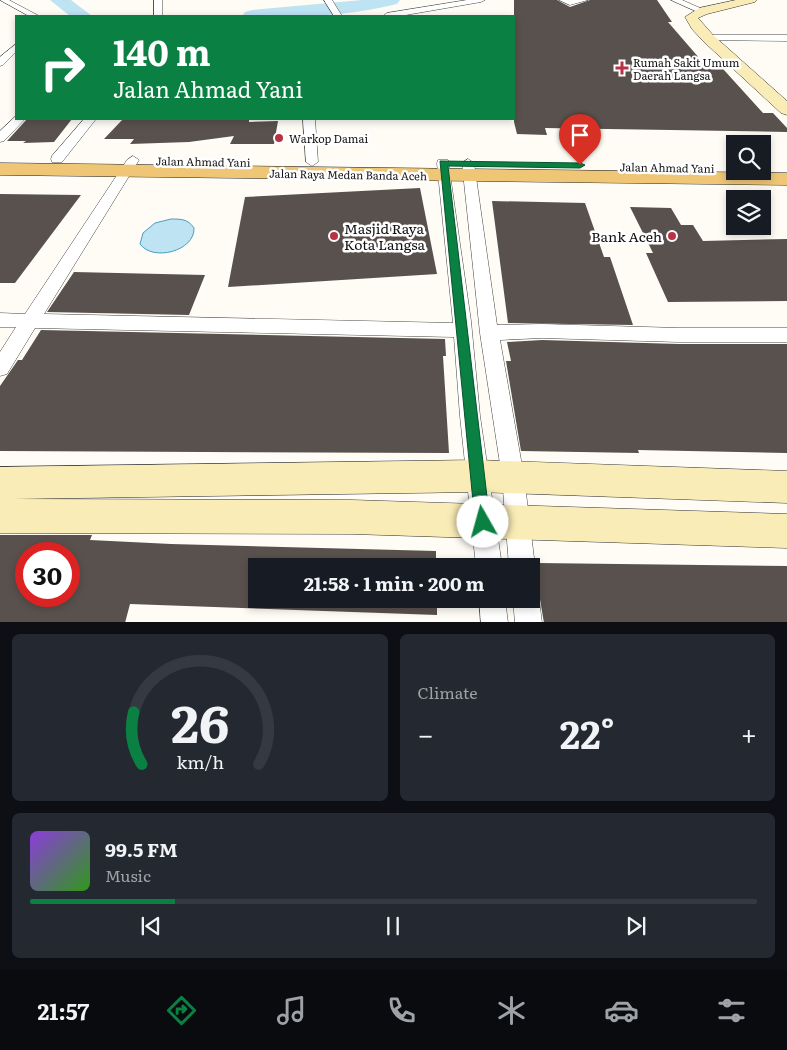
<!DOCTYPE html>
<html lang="en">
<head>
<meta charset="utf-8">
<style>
  body { margin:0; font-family:Literata,serif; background:#242831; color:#f1f3f6; height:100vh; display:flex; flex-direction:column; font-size:19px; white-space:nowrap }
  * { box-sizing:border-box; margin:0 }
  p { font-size:16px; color:#9ea1a6 }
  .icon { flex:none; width:28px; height:28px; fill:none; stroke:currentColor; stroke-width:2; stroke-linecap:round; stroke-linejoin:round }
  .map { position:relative; height:622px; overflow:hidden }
  .drawer { display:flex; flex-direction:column; gap:12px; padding:12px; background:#0d0f14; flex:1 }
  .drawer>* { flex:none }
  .hud { position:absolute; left:15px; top:15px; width:500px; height:105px; border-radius:0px; box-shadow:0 2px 8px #0003; background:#0b8043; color:#fff; overflow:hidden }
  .tools { position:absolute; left:726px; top:135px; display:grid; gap:10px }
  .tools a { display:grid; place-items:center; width:45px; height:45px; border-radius:0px; background:#171b24; box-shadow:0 2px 8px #0003; font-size:25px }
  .speed { position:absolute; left:15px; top:542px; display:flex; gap:10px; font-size:25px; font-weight:700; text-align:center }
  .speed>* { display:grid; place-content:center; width:65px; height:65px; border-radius:50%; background:#171b24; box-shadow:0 2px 8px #0003; line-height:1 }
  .speed .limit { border:8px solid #d22; background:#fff; color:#111 }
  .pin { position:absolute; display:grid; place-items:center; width:42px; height:42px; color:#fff; margin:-51px -21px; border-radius:50% 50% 50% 0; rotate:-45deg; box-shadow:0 0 5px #0007 }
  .pin .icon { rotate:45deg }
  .me { position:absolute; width:55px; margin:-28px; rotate:353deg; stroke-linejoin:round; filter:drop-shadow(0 0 4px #0008) }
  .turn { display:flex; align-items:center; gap:18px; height:105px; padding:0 15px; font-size:22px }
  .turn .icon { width:65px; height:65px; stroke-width:2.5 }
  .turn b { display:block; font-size:35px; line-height:42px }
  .big { font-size:38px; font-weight:700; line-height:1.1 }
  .drawer .tile { flex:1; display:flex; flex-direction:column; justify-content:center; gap:8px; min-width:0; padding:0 18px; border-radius:8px; background:#242831 }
  .drawer .dial { align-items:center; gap:0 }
  .dial svg { height:130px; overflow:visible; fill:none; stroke:#363941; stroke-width:7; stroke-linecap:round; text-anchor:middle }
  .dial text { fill:#f1f3f6; stroke:none }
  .song { display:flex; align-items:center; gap:15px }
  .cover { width:60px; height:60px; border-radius:8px; background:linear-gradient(135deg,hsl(270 70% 55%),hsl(110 70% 35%)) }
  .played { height:5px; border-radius:2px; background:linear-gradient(90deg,#0b8043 20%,#363941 20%) }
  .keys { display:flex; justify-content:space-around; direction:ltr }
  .heat { display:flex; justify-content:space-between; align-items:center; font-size:28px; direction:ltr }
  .drawer .tiles { flex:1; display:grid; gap:12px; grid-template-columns:1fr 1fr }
  .tile:last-child { grid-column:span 2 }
  .trip { position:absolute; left:248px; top:558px; width:292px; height:50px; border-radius:0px; background:#171b24; box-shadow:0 2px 8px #0003; font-weight:700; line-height:50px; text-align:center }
  .menu { display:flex; height:80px; justify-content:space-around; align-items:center; background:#090b0e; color:#9ea1a6 }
  .menu .icon { width:35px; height:35px }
  .menu .on { color:#0b8043 }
  .menu b { font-size:22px; color:#f1f3f6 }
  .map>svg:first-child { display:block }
</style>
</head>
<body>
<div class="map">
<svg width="787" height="623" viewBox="0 0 787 623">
  <rect width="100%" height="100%" fill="#fefcf5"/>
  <path fill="#bee3f2" stroke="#4a9dc3" d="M 171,219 C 181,219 188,219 194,228 C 195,251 153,262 140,244 L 143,233 L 155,223 Z"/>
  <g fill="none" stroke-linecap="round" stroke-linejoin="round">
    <path fill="#bee3f2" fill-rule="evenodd" d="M 50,0 L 71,0 L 92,16 L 70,16 Z
      M 362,0 L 400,0 L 397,4 C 347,16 294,19 242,16 L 245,12 L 252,10 Z"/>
  </g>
  <path fill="#59514e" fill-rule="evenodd" d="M 514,0 L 557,0 L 570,7 L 590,0 L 657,0 L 672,22 L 668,22 L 700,59 L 714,59 L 763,113 L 773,113 L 787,128 L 787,132 L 545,128 L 547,135 L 517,134 L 514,122 Z
    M 27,119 L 72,119 L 54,142 L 23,143 L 26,141 L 7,141 Z
    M 123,119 L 249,119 L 249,122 L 278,121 L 274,144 L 230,144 L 234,136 L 189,142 L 130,144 L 134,139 L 104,139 Z
    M 420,188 L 437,274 L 228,287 L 245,197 Z
    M 0,194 L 81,195 L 15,283 L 0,283 Z
    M 492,201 L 585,203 L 604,257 L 610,257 L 633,325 L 508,323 Z
    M 630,207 L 671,208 L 681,225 L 693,225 L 703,241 L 787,239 L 787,301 L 668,302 L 646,253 L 653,253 Z
    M 74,272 L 205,275 L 189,315 L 47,312 Z
    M 41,330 L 445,339 L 446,356 L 443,356 L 449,453 L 0,451 L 0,386 L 18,360 L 22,360 Z
    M 542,340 L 679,344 L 787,344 L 787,453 L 638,450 L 639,453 L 521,451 L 506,361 L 511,361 L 507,342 Z
    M 0,535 L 92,535 L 90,540 L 171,544 L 436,551 L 436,566 L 256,566 L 256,599 L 437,599 L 437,615 L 130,604 L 125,623 L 0,623 ZM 26,554 L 69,554 L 69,596 L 26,596 Z
    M 537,563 L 787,566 L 787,623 L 544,623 L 535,570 Z"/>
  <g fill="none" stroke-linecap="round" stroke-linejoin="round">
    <g stroke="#444" stroke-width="1">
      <path id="street" d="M 0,0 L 9,0 L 39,16 L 29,16 Z
        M 154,0 L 162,0 L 162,16 L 154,16 Z
        M 324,0 L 332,0 L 342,16 L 334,16 Z
        M 467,0 L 485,0 L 481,2 L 400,16 L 383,16 L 387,13 Z
        M 559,0 L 588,0 L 570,5 Z
        M 671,0 L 682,0 L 707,11 L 700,13 Z
        M 708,35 L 787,35 L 787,41 L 705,40 L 703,38 Z
        M 16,44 L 16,52 L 3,65 L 0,66 L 0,57 Z
        M 16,116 L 16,119 L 25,119 L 4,141 L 0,142 L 0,131 Z
        M 84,119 L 96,119 L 62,162 L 52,162 L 51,159 L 52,156 Z
        M 303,119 L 315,119 L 318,162 L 312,166 L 306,162 Z
        M 133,156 L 139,160 L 44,314 L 453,323 L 437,163 L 438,160 L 448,160 L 471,321 L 480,416 L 502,566 L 476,566 L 460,416 L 454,337 L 35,328 L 7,374 L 0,376 L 0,352 L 16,327 L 0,327 L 0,313 L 25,314 L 127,160 Z
        M 468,159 L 474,163 L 497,325 L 542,324 L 679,328 L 787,328 L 787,342 L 679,342 L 542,338 L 500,340 L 524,477 L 535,566 L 531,574 L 531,566 L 509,566 L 502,477 L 480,333 L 462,163 Z
        M 531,588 L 535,590 L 539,599 L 542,623 L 515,623 L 513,599 L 531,599 Z
        M 479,599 L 505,599 L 508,623 L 481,623 Z"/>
    </g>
    <g stroke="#333" stroke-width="1">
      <path id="secondary" d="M 736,0 L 757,0 L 755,2 L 707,14 L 698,18 L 713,35 L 787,101 L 787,115 L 781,113 L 703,41 L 692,29 L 685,17 L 699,8 Z
        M 477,460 L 787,471 L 787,503 L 477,492 L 13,499 L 352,500 L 787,514 L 787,548 L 352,534 L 0,533 L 0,467 Z"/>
    </g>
    <g stroke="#222" stroke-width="1">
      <path id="primary" d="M 0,163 L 787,173 L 787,185 L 0,175 Z"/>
    </g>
    <use href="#street" fill="#fff" fill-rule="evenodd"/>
    <use href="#secondary" fill="#f9ecb6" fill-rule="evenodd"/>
    <use href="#primary" fill="#eec676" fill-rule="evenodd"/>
  </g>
  <path fill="#0b8043" stroke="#07532c" d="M 440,161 L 580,163 L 585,165 L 580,168 L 448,166 L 490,522 L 488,527 L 483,530 L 477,527 L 475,522 Z"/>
  <g fill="#b73244" stroke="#fff" stroke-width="2">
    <path d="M619.5 60.5h5v5h5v5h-5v5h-5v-5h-5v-5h5z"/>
    <circle cx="279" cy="138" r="5"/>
    <circle cx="334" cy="236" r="5"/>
    <circle cx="672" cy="236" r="5"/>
  </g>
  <g text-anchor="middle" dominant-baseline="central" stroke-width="5" stroke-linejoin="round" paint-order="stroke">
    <g font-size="11" fill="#111" stroke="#fff" text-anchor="start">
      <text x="633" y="62">Rumah Sakit Umum<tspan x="633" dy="13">Daerah Langsa</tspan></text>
      <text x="289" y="138">Warkop Damai</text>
    </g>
    <g font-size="11" fill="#111" stroke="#fff">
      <text transform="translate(203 161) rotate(1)">Jalan Ahmad Yani</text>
      <text transform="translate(667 167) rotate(1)">Jalan Ahmad Yani</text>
      <text transform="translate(348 174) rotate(1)">Jalan Raya Medan Banda Aceh</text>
    </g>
    <g font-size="14" fill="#111" stroke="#fff" text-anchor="start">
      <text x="344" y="228">Masjid Raya<tspan x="344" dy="16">Kota Langsa</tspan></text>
      <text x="662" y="236" text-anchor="end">Bank Aceh</text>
    </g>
  </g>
</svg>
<div class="tools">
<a><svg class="icon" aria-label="search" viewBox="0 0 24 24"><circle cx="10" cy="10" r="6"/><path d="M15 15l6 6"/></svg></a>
<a><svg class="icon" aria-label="layers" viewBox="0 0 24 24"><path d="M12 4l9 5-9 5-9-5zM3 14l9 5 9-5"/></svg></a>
</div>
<div class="speed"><div class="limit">30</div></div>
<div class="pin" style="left:580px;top:165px;background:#d93025"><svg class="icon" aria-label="arrive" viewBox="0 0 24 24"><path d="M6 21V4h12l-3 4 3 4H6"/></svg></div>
<svg class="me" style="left:483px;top:522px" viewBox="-20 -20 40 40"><circle r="19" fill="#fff"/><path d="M0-13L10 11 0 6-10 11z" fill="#0b8043"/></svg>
<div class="trip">21:58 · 1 min · 200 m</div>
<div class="hud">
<div class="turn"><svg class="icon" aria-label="right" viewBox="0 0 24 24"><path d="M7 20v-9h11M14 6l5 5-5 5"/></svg><div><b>140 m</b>Jalan Ahmad Yani</div></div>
</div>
</div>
<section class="drawer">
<div class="tiles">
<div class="tile dial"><svg viewBox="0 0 100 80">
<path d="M14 69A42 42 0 1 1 86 69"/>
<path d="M14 69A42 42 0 0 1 9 37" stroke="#0b8043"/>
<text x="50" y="56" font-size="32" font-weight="700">26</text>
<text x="50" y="72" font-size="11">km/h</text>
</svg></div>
<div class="tile"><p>Climate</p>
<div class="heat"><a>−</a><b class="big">22°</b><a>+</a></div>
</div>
<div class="tile">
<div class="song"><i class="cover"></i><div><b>99.5 FM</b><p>Music</p></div></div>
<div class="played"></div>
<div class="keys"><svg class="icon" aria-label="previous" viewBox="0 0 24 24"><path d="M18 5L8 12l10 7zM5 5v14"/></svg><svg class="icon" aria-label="pause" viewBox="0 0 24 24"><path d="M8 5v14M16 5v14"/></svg><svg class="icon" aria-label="next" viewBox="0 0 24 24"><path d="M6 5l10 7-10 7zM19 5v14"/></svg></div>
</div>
</div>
</section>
<nav class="menu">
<b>21:57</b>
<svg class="icon on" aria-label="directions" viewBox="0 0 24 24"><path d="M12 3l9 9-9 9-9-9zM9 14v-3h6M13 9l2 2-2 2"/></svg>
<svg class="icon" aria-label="music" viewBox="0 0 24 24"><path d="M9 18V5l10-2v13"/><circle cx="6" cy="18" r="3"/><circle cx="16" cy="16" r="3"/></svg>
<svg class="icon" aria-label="phone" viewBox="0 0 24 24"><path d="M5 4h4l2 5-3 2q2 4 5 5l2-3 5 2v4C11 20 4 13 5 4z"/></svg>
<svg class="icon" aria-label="climate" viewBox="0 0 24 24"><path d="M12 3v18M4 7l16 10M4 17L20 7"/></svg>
<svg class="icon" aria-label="car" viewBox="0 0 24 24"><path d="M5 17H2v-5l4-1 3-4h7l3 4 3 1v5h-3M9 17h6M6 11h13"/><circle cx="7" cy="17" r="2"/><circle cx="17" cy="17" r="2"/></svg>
<svg class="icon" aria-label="filters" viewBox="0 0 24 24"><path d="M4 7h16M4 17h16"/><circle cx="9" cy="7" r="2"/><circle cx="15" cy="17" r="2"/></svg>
</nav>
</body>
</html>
